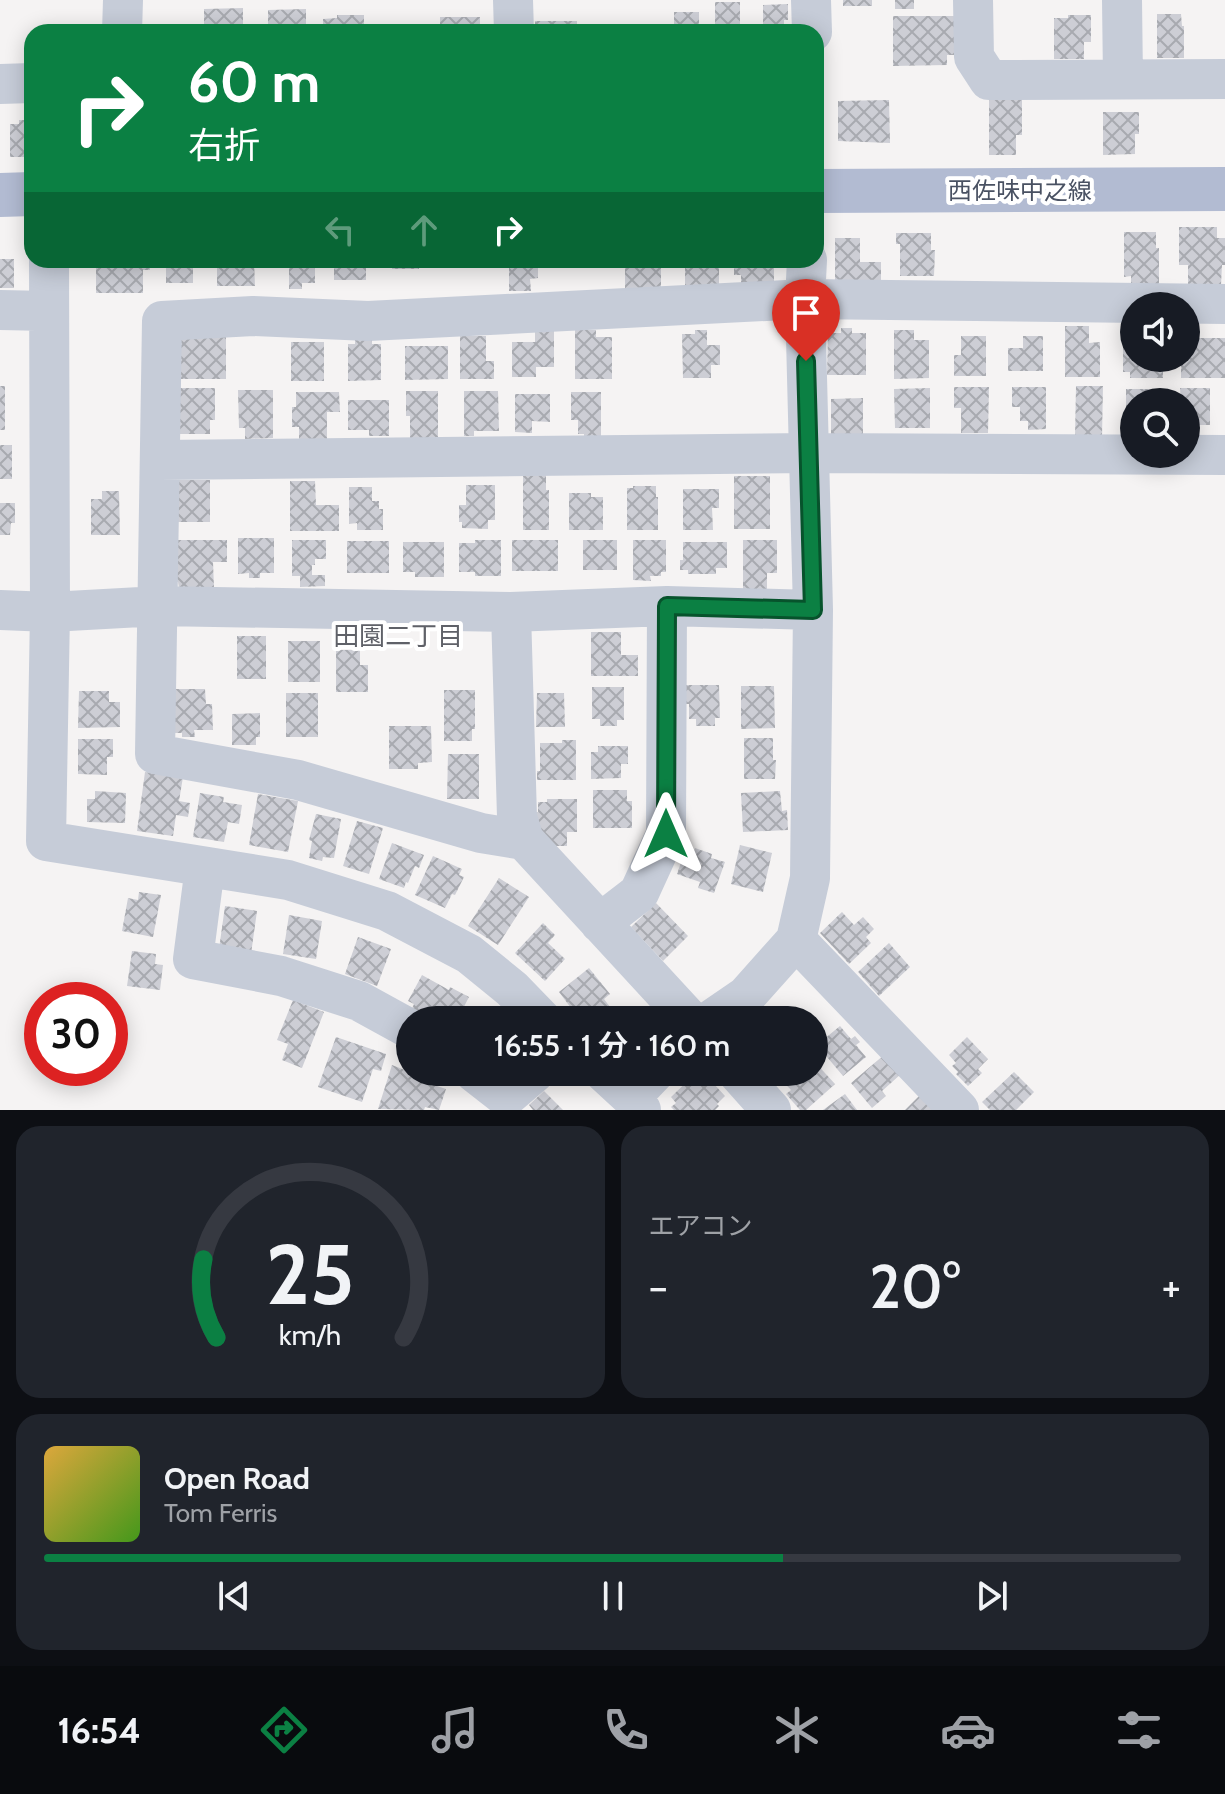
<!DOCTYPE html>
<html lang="ja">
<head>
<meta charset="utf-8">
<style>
  body { margin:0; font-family:Cabin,"Noto Sans JP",sans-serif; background:#20242c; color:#f1f3f6; height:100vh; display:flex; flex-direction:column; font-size:30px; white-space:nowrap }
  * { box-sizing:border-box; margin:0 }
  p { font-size:26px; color:#9ea1a6 }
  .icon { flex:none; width:44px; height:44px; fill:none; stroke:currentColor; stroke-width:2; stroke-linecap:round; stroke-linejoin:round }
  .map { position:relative; height:1110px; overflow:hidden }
  .sheet { display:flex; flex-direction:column; gap:16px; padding:16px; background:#0d0f14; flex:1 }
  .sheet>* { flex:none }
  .hud { position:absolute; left:24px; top:24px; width:800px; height:244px; border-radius:24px; box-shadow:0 4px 20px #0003; background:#0b8043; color:#fff; overflow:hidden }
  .tools { position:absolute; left:1120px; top:292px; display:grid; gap:16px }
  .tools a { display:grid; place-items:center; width:80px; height:80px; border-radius:50%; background:#171b24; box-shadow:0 4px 20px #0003; font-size:40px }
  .speed { position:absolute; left:24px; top:982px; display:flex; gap:16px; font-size:40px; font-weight:700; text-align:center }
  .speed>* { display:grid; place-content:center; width:104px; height:104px; border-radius:50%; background:#171b24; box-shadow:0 4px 20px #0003; line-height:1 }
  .speed .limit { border:12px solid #d22; background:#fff; color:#111 }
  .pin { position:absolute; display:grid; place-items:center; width:68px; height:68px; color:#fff; margin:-82px -34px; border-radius:50% 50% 50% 0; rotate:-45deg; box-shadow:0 0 8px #0007 }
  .pin .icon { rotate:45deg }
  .me { position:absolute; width:88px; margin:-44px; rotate:0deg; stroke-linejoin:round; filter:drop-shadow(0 0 6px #0008) }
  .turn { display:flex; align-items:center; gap:28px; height:168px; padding:0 32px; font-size:36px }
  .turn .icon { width:104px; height:104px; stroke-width:2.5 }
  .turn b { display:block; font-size:56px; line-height:68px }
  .lanes { display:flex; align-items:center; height:76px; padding:0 32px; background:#0003; justify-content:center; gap:40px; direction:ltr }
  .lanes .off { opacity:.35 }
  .big { font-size:60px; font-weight:600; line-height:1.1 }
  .sheet .tile { flex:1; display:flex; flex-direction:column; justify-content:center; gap:12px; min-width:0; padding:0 28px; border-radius:24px; background:#20242c }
  .sheet .dial { align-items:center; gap:0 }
  .dial svg { height:208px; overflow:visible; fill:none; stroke:#363941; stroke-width:7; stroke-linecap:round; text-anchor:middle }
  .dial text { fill:#f1f3f6; stroke:none }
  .song { display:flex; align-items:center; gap:24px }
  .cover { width:96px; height:96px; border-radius:12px; background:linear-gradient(135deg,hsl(40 70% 55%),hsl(100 70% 35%)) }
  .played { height:8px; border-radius:4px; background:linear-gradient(90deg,#0b8043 65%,#363941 65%) }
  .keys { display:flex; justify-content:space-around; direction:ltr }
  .heat { display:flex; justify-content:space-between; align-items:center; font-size:44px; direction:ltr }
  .sheet .tiles { flex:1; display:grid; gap:16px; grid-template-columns:1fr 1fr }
  .tile:last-child { grid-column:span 2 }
  .trip { position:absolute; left:396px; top:1006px; width:432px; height:80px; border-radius:40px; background:#171b24; box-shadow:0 4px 20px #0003; font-weight:600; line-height:80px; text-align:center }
  .tabs { display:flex; height:128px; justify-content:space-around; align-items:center; background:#090b0e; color:#9ea1a6 }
  .tabs .icon { width:56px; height:56px }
  .tabs .on { color:#0b8043 }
  .tabs b { font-size:36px; color:#f1f3f6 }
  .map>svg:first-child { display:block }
</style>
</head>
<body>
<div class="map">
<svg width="1225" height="1110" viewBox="0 0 1225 1110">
  <defs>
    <pattern id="building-cross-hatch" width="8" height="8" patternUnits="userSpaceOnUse" patternTransform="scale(2)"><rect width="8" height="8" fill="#cdced5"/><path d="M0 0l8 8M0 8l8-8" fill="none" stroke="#a8aab0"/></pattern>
  </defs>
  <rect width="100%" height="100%" fill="#f5f3f3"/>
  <path fill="url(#building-cross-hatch)" d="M 843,0 L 872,0 L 872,6 L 843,6 Z
    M 895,0 L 914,0 L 914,9 L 895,9 Z
    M 715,2 L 740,2 L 740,32 L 715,32 Z
    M 788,4 L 788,20 L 784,20 L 784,32 L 763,32 L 763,5 Z
    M 243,8 L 243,32 L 204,32 L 204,9 Z
    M 306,9 L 306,32 L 268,32 L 268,10 Z
    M 674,12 L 699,12 L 699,32 L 674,32 Z
    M 1157,14 L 1181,14 L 1182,26 L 1184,26 L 1184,58 L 1157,58 Z
    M 337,15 L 364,15 L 364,32 L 323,32 L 323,19 L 337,18 Z
    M 1068,15 L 1091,15 L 1091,42 L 1084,42 L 1084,59 L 1054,59 L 1054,18 L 1068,18 Z
    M 893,16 L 957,16 L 957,55 L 947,55 L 947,65 L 893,66 Z
    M 440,17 L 480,17 L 480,32 L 440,32 Z
    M 535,21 L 577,21 L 577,32 L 535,32 Z
    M 989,98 L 1022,98 L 1022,135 L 1016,135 L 1016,155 L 989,155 Z
    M 889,100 L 890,143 L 838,141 L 838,101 Z
    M 28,112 L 32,112 L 32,157 L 10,157 L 10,124 L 19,124 L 19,120 L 27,120 Z
    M 1103,112 L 1139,112 L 1139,134 L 1135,134 L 1135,154 L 1103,155 Z
    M 1179,227 L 1217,227 L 1217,238 L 1225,238 L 1225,265 L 1222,265 L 1221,285 L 1188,285 L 1188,265 L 1179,265 Z
    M 1124,232 L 1156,232 L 1156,248 L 1159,248 L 1159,285 L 1131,285 L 1131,276 L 1124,277 Z
    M 896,233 L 931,233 L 931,250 L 935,250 L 934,276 L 900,276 L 900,244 L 896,244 Z
    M 835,238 L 860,238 L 860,262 L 881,262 L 881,289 L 835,290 Z
    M 0,259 L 14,259 L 14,288 L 0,288 Z
    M 102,260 L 150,260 L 150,270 L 143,270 L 143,293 L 96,293 L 96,265 L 102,265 Z
    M 166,260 L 193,260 L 193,283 L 166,283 Z
    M 217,260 L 254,260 L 255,286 L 217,286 Z
    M 289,260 L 315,260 L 315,283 L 302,283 L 302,289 L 289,289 Z
    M 334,260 L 366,260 L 366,280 L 334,280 Z
    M 392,260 L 419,260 L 419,269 L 392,269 Z
    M 509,260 L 538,260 L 538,278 L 530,279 L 531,291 L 509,291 Z
    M 625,260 L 661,260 L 661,292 L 625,292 Z
    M 685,260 L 719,260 L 719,286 L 685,286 Z
    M 734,260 L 774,260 L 774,287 L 741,287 L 741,275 L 734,275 Z
    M 1065,326 L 1089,326 L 1089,343 L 1100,342 L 1100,377 L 1065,377 Z
    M 226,328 L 226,379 L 178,379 L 177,329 Z
    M 535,328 L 554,328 L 554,367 L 536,367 L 536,377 L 512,377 L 512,342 L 535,342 Z
    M 841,328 L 852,328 L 852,333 L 866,333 L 866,375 L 827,375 L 828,333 L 841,333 Z
    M 575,330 L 596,330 L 596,337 L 612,337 L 612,379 L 575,379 Z
    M 695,330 L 707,330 L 707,345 L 720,345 L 720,365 L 711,365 L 711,378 L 683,378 L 682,334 L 695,334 Z
    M 894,330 L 914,330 L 914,340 L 929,340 L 929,378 L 894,379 Z
    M 372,333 L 372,344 L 381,344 L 381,380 L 348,381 L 348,344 L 355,344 L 355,334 Z
    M 1123,334 L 1134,334 L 1134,358 L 1163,359 L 1163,378 L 1130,378 L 1130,372 L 1123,372 Z
    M 460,336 L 486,336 L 486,361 L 494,361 L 494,379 L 460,379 Z
    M 961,336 L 986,336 L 986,376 L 954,376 L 954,355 L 961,355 Z
    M 1023,336 L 1043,336 L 1043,371 L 1008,371 L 1008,348 L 1023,348 Z
    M 1186,338 L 1225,338 L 1225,378 L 1181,378 L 1181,358 L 1186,358 Z
    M 291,342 L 324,342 L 324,381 L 291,381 Z
    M 405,346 L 448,346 L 448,379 L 405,380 Z
    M 0,386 L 5,386 L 5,430 L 0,430 Z
    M 1076,386 L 1103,386 L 1102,437 L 1075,437 Z
    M 954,387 L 989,387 L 988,433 L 961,433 L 961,408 L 954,408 Z
    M 1012,387 L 1046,387 L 1046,429 L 1028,430 L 1028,421 L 1020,421 L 1020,407 L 1012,407 Z
    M 179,388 L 215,388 L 215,420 L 210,420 L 210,434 L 179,434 Z
    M 930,388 L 930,428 L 895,428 L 894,389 Z
    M 1180,388 L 1210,388 L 1210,425 L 1192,425 L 1192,419 L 1186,419 L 1186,402 L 1181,402 Z
    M 1126,389 L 1165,389 L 1165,402 L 1134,402 L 1134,422 L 1126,422 Z
    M 238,390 L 273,390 L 273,438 L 245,439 L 245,428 L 239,428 Z
    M 406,391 L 438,391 L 438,437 L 410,440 L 410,416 L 406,416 Z
    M 464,391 L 498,391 L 499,431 L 474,431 L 474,436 L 464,436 Z
    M 296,392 L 339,392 L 340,412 L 327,412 L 327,440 L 299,441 L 299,427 L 292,427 L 292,407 L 296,407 Z
    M 571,392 L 601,392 L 601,437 L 584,437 L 584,434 L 578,434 L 578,420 L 571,420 Z
    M 515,394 L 550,394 L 550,422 L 532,421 L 532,433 L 515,432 Z
    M 863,398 L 863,435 L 831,435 L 831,399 Z
    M 348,400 L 389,400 L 389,436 L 369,436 L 369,430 L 348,430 Z
    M 0,445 L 12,445 L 12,479 L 0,479 Z
    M 546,475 L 546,490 L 549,490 L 549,530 L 523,530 L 523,476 Z
    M 734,476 L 770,476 L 770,529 L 734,529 Z
    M 178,480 L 210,480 L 210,522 L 178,522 Z
    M 290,481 L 315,481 L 316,505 L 339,505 L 339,531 L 290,531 Z
    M 466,485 L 495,485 L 495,520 L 488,520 L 488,529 L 462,528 L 462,522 L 459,522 L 459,505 L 466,505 Z
    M 633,486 L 656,486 L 656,497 L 658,497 L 658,530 L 627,530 L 627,488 L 633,488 Z
    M 349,487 L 372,487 L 372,501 L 379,501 L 379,509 L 383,509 L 383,530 L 357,530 L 357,523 L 349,524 Z
    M 683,489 L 719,489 L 719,508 L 712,508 L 713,530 L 683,530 Z
    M 102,491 L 119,491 L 120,535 L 91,535 L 91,499 L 102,499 Z
    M 569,493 L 591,493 L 591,497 L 603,497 L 603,530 L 569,530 Z
    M 0,503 L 15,503 L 15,523 L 11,523 L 10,535 L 0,535 Z
    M 238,538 L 274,538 L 274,573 L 260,573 L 260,578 L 249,578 L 249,573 L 238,574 Z
    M 175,540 L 227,540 L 227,562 L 213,562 L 214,588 L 179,588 L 178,582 L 175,582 Z
    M 292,540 L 326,540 L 326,559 L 315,559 L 315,565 L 312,565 L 312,575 L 325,575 L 325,586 L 300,587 L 300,576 L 292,576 Z
    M 475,540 L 501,540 L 501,576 L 475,576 L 475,572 L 459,572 L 459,543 L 475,543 Z
    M 512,540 L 558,540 L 558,571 L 512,571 Z
    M 583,540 L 617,540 L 617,570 L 583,570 Z
    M 633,540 L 666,540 L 666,572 L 661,572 L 661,576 L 650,576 L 651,581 L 633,580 Z
    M 743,540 L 777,540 L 777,573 L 767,573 L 767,589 L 743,589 Z
    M 347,541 L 389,541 L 389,573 L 347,573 Z
    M 403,542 L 444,542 L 444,577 L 415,577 L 415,572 L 403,572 Z
    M 683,542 L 727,542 L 727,568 L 716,568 L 716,574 L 688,574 L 688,570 L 680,570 L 680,560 L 683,560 Z
    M 591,632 L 621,632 L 621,655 L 638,655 L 638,676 L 591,676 Z
    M 237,636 L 266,636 L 266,679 L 237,679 Z
    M 288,641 L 320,641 L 320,682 L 288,682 Z
    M 336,650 L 360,650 L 360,665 L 368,665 L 368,692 L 336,692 Z
    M 683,685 L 719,685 L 720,718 L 715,718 L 715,726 L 696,726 L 696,719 L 689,719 L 689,704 L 683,704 Z
    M 741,686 L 774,686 L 775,728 L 741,729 Z
    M 592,687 L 624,687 L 624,720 L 617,720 L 617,726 L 600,726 L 600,719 L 592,719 Z
    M 173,689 L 205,689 L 206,704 L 212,704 L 213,730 L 194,730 L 195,737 L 182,737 L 182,733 L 173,733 Z
    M 444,690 L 475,690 L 475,729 L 472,729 L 472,741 L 444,741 Z
    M 79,691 L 109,691 L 109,702 L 120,702 L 120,727 L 78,728 Z
    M 286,693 L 318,693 L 318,737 L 286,737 Z
    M 537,693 L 564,693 L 565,727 L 536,727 Z
    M 260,713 L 260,737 L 256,737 L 256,745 L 232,745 L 232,714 Z
    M 389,726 L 431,726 L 432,762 L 418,763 L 418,769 L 389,769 Z
    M 744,738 L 773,738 L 773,760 L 776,760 L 775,779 L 744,779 Z
    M 78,739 L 113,739 L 113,757 L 107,757 L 107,775 L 78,774 Z
    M 562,740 L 576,740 L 576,780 L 537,780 L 537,771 L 540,771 L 540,743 L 562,743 Z
    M 598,746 L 628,746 L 628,764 L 621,764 L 621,778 L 591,779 L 591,752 L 598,752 Z
    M 448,754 L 479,754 L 479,799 L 447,799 Z
    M 145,772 L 183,777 L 179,801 L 190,803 L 188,817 L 176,815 L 173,836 L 137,831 Z
    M 593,790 L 627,790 L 627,801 L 632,801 L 632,828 L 593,828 Z
    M 95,791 L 126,793 L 125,823 L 87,822 L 87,799 L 95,799 Z
    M 780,791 L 782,811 L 787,810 L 788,830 L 743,832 L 741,793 Z
    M 200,793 L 224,797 L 223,802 L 242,805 L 239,824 L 228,822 L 224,842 L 193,837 Z
    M 258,794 L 298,801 L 288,852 L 249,845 Z
    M 547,799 L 577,799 L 577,832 L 567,832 L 567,846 L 531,846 L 531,812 L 538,812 L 538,802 L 547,802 Z
    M 316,814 L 341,819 L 334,858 L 323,857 L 322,861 L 309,858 L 312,841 L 309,840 Z
    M 357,821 L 383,828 L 369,874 L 343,866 Z
    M 392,843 L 424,855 L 419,868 L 415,866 L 408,883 L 406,882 L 404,888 L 379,879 Z
    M 740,845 L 772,853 L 763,892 L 731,884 Z
    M 695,848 L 712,854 L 711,858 L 725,862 L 714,893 L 698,888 L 700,882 L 677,874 L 685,851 L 693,854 Z
    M 433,856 L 462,869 L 459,875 L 464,877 L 455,895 L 452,894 L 445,908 L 415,895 Z
    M 499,878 L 529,897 L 498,945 L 468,926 Z
    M 139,892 L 161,895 L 153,937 L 122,931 L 128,898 L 138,900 Z
    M 656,903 L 688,936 L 663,961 L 631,927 Z
    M 225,906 L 257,911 L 251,954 L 219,949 Z
    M 842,912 L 854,925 L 863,917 L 874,929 L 866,937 L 871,943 L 849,964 L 820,933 Z
    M 289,915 L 322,921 L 316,959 L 283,954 Z
    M 543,923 L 555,935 L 548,943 L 565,959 L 545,981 L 515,953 Z
    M 358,937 L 391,949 L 377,986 L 345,974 Z
    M 889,943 L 910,967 L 879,996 L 858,972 Z
    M 132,951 L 156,954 L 155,964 L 163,965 L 160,990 L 127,986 Z
    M 589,968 L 610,994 L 604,999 L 613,1011 L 601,1020 L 580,1020 L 559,992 Z
    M 422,975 L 449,990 L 450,987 L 469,997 L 457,1020 L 422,1020 L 411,1011 L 414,1004 L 408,1001 Z
    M 293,1000 L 324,1012 L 302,1068 L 282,1060 L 288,1044 L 277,1040 Z
    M 840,1026 L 851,1039 L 855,1036 L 860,1042 L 856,1045 L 866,1057 L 843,1076 L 817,1045 Z
    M 336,1037 L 386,1054 L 381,1071 L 373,1069 L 362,1102 L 318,1087 Z
    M 967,1037 L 988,1059 L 978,1069 L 982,1073 L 968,1086 L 956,1074 L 958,1072 L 952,1066 L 956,1063 L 949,1055 Z
    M 884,1055 L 901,1074 L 882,1091 L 886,1096 L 872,1108 L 851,1083 Z
    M 814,1061 L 835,1084 L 806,1110 L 800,1110 L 786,1094 L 791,1090 L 777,1075 L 780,1072 L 814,1072 Z
    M 392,1065 L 410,1072 L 433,1078 L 431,1084 L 446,1089 L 439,1110 L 425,1107 L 424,1110 L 378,1109 Z
    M 697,1072 L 703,1072 L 725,1096 L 717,1104 L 719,1106 L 715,1110 L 674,1110 L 671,1107 L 676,1103 L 671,1097 Z
    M 1014,1072 L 1034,1092 L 1016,1110 L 990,1110 L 982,1102 Z
    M 544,1091 L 563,1110 L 533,1110 L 529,1105 Z
    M 845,1094 L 857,1110 L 823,1110 Z
    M 920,1095 L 935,1110 L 905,1110 Z"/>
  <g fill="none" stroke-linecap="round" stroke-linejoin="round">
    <path stroke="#c6ccd8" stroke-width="40" d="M 513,0 L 514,32
      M 811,0 L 812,32
      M 973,0 L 974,57 L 989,80 L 1225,79
      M 1122,0 L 1123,79
      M 122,32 L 123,0
      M 0,84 L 32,83
      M 49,260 L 50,612 L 46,841 L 288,880 L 387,911 L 469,954 L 512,989 L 542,1020
      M 0,310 L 48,311
      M 160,460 L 808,453 L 1225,455
      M 0,610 L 50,612 L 159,606 L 511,612 L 667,606 L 813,610
      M 511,612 L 517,817 L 524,840 L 690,1020
      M 524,840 L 481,833 L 298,780 L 155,754 L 162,321 L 253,316 L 368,321 L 805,299 L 1225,304
      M 205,867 L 193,959 L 281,976 L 359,1001 L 410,1029
      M 600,923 L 639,893 L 666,834 L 667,606
      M 796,940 L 959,1110
      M 711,1020 L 746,996 L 796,940 L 810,878 L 813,610 L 805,299 L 807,260
      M 474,1072 L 506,1097 L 535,1072
      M 604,1072 L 631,1097 L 641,1110
      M 737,1072 L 771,1110
      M 631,1097 L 655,1072"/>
    <path stroke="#b2bbd2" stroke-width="44" d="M 816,191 L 1225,189
      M 0,195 L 32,194"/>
  </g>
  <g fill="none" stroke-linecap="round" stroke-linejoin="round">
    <g stroke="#07532c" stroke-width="20">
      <path id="route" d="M 666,834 L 667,606 L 813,610 L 806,361"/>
    </g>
    <use href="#route" stroke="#0b8043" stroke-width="14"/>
  </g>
  <g text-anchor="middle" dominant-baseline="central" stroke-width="8" stroke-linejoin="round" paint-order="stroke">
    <g font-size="24" fill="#495162" stroke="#fff">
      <text x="1020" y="190">西佐味中之線</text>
    </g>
    <g font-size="26" fill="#5f6168" stroke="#fff">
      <text x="398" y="636">田園二丁目</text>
    </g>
  </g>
</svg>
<div class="tools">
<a><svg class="icon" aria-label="sound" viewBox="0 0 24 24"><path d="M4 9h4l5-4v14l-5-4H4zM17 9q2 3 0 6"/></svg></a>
<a><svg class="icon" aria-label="search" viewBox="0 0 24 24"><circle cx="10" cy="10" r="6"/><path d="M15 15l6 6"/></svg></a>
</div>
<div class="speed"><div class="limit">30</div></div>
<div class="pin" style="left:806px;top:361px;background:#d93025"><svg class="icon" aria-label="arrive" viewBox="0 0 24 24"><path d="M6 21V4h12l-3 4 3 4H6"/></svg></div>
<svg class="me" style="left:666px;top:834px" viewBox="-20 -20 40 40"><path d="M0-17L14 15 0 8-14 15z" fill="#0b8043" stroke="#fff" stroke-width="4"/></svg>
<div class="trip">16:55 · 1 分 · 160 m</div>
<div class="hud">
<div class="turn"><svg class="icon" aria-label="right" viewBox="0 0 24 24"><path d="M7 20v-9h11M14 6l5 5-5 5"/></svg><div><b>60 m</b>右折</div></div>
<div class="lanes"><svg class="icon off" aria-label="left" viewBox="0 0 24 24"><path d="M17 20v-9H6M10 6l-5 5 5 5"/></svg><svg class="icon off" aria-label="ahead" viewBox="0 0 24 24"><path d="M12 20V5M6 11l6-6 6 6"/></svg><svg class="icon" aria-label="right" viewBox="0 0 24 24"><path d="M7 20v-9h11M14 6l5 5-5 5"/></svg></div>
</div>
</div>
<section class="sheet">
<div class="tiles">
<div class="tile dial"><svg viewBox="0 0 100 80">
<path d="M14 69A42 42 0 1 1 86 69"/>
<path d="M14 69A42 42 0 0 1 9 39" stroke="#0b8043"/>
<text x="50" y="56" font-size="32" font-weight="700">25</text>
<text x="50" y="72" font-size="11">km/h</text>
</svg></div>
<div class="tile"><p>エアコン</p>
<div class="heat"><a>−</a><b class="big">20°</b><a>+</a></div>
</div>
<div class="tile">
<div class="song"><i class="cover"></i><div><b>Open Road</b><p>Tom Ferris</p></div></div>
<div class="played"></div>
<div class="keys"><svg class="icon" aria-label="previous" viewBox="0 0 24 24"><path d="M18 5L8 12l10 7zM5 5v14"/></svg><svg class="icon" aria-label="pause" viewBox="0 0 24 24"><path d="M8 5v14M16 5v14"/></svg><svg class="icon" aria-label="next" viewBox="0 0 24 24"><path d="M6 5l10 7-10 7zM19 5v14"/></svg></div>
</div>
</div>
</section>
<nav class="tabs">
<b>16:54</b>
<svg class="icon on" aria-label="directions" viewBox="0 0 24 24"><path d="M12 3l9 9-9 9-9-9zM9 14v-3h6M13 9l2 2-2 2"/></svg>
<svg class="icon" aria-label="music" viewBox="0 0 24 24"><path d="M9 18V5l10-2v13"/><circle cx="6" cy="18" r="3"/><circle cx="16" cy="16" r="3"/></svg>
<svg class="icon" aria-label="phone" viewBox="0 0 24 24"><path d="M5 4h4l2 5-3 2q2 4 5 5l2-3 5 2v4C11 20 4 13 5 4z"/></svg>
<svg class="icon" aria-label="climate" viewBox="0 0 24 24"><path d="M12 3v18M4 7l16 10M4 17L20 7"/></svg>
<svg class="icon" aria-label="car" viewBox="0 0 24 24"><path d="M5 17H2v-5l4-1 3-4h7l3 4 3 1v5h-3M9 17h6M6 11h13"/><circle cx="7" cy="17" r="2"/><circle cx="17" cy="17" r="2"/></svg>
<svg class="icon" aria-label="filters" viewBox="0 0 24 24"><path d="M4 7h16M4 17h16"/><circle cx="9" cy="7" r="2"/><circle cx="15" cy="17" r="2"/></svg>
</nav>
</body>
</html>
